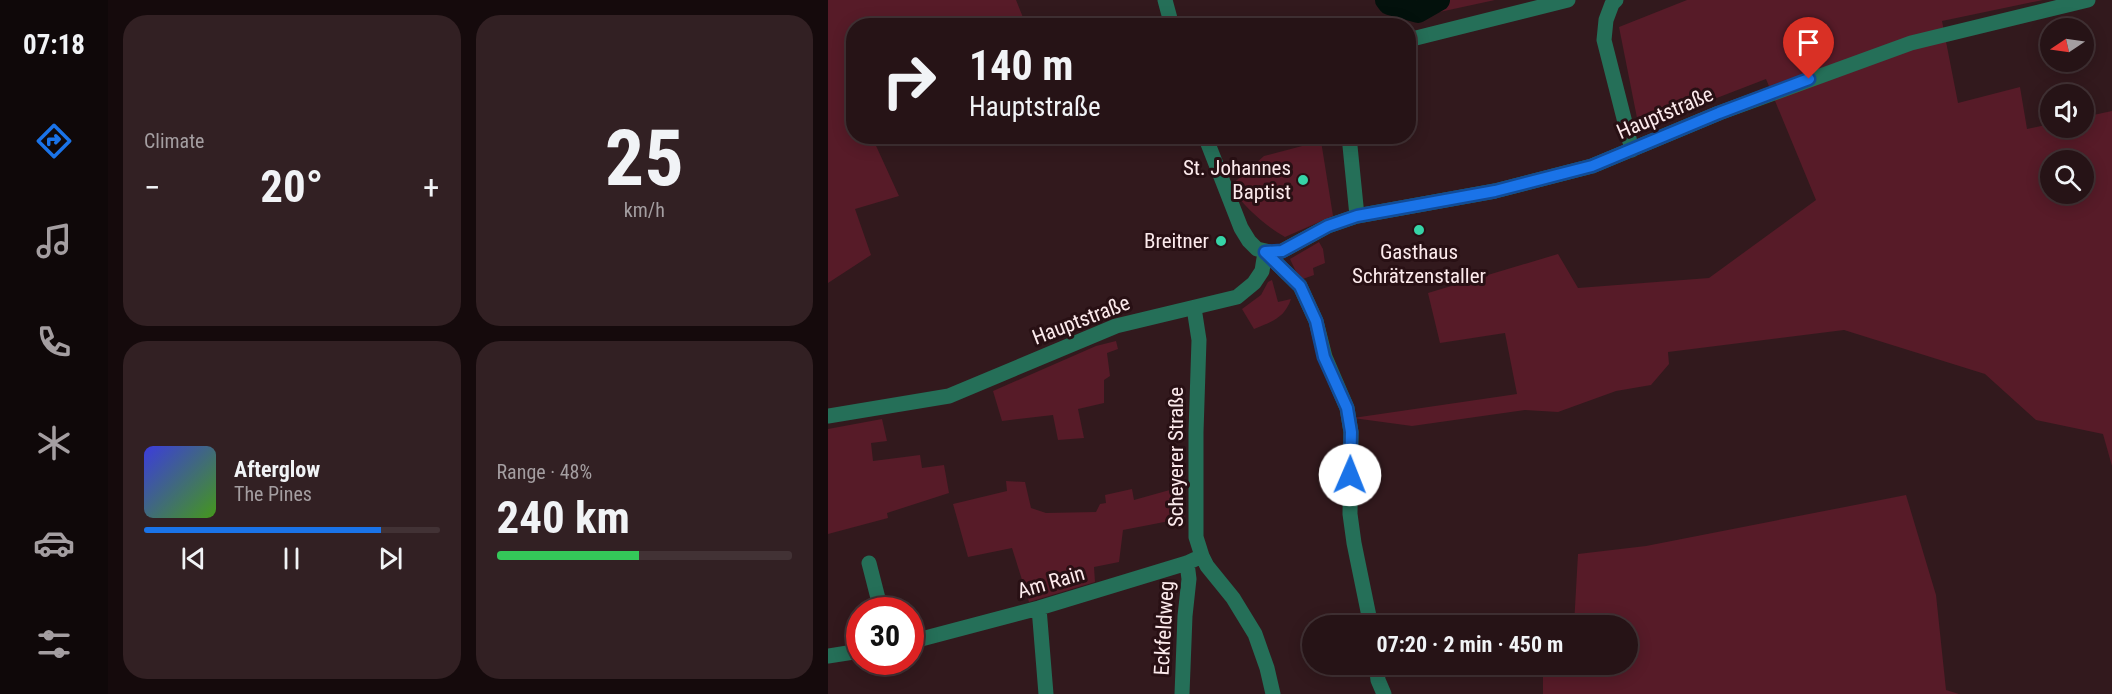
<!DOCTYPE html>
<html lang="en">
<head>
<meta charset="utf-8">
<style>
  body { margin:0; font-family:"Roboto Condensed",sans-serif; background:#322023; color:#f1f3f6; height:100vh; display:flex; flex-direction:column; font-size:22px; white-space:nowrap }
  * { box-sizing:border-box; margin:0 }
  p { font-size:20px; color:#a49ea1 }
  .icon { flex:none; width:33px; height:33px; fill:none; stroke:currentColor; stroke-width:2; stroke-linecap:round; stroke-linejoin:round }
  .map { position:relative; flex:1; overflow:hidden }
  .drawer { display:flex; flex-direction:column; gap:15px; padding:15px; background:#150a0c; width:720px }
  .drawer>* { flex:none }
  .guide { position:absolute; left:18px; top:18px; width:570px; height:126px; border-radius:24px; box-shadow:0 3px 15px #0003,0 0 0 2px #423235; background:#261316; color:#f1f3f6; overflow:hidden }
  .needle { width:39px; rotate:257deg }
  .buttons { position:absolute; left:1212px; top:18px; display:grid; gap:12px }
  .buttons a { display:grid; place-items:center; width:54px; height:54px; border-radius:50%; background:#261316; box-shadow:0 3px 15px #0003,0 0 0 2px #423235; font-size:30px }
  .speed { position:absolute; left:18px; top:597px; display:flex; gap:12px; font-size:30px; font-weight:700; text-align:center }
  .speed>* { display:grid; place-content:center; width:78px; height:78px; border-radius:50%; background:#261316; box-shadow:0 3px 15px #0003,0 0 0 2px #423235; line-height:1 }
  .speed .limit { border:9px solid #d22; background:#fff; color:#111 }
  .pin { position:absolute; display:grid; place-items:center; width:51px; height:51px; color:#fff; margin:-62px -26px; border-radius:50% 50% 50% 0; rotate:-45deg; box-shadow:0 0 6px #0007 }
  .pin .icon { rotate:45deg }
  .me { position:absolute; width:66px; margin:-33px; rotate:1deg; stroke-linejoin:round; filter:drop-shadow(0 0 4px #0008) }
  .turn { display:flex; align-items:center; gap:21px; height:126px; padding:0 24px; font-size:27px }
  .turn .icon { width:78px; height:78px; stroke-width:2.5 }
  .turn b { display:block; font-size:42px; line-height:51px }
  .big { font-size:45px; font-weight:700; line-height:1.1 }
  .drawer .widget { flex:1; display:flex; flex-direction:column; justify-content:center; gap:9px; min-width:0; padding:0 21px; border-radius:24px; background:#322023 }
  .drawer .dial { align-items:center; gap:0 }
  .dial b { font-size:78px; line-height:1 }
  .song { display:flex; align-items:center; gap:18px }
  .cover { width:72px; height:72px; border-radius:9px; background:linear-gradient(135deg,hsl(240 70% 55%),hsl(100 70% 35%)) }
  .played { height:6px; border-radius:3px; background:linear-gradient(90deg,#1a73e8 80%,#423235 80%) }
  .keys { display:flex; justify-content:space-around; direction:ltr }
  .heat { display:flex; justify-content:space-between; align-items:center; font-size:33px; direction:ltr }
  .charge { height:9px; border-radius:4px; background:linear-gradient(90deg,#34c759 48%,#423235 0) }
  .drawer .tiles { flex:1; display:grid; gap:15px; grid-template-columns:repeat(2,1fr) }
  .trip { position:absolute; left:474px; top:615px; width:336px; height:60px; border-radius:30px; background:#261316; box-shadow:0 3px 15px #0003,0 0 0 2px #423235; font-weight:700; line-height:60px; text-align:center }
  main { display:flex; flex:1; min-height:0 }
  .menu { display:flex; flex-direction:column; width:108px; justify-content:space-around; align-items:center; background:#0f0809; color:#a49ea1 }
  .menu .icon { width:42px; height:42px }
  .menu .active { color:#1a73e8 }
  .menu b { font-size:27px; color:#f1f3f6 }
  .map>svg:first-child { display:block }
</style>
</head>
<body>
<main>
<nav class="menu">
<b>07:18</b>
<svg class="icon active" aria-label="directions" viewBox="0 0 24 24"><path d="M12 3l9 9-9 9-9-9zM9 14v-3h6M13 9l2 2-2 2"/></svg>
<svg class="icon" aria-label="music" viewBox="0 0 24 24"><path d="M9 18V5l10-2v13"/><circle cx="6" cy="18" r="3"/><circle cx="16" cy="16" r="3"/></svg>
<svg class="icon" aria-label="phone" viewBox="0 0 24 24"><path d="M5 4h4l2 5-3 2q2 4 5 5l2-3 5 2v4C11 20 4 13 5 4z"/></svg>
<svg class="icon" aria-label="climate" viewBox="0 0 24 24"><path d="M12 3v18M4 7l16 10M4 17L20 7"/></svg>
<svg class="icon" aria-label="car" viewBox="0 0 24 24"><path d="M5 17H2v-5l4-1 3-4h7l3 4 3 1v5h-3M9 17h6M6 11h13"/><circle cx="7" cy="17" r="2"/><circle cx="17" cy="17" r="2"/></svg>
<svg class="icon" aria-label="filters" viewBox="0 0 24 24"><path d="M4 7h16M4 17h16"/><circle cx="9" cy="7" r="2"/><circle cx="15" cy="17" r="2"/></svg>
</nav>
<section class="drawer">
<div class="tiles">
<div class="widget"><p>Climate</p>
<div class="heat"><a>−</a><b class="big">20°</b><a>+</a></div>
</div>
<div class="widget dial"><b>25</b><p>km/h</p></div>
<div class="widget">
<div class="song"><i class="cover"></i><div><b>Afterglow</b><p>The Pines</p></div></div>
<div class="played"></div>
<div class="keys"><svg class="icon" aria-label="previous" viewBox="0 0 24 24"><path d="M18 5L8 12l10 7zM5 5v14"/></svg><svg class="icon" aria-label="pause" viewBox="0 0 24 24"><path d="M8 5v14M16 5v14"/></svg><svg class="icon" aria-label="next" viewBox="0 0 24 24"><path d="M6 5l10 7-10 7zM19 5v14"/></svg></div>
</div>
<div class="widget"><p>Range · 48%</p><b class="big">240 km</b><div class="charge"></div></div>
</div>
</section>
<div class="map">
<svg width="1284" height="694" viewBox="0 0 1284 694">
  <rect width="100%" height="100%" fill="#32191d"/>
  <path fill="#571b28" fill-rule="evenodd" d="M 0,0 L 188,0 L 198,25 L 26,26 L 26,136 L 44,137 L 71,196 L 27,209 L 43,255 L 0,283 Z
    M 551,0 L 569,0 L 589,5 L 598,0 L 667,0 L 570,21 Z
    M 859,0 L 1215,0 L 1114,21 L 1130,103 L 1192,87 L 1199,129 L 1222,124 L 1222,128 L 1256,128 L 1256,117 L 1284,111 L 1284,466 L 1275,434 L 1208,420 L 1157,374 L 1016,330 L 840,352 L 841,364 L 823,385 L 788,391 L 730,412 L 697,410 L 584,426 L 525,418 L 689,394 L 677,333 L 612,343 L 600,293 L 730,254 L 750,288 L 881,278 L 988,200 L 938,79 L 811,128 L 791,27 ZM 1222,160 L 1256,160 L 1256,194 L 1222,194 Z
    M 493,141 L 505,216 L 457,237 C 433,223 420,209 401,187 L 436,156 Z
    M 491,242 L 495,249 L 497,263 L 485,268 L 486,275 L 472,280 L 462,259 Z
    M 444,280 L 450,302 L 463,299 C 456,319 444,321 426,329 L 414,309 L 433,295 L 440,282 Z
    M 288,341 L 290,349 L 279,353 L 282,376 L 276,380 L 276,403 L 250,409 L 256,438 L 230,440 L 225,415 L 174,421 L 165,391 L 268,346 Z
    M 54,419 L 59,441 L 43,443 L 45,461 L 92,455 L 94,468 L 116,465 L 121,493 L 59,513 L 60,518 L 0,534 L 0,429 Z
    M 178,481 L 197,482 L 203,508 L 218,513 L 268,512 L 272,504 L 278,503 L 277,495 L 304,489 L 306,500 L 356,486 L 357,518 L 295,530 L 291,562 L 266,567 L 267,582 L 201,602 L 184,548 L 140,557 L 125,504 L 179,491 Z
    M 1078,495 L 1108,595 L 1118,690 L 1131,694 L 715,694 L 715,665 L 800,664 L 800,626 L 746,625 L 750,554 L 818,546 Z"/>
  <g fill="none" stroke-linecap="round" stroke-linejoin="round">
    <path stroke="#03110c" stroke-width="22" d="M 558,0 L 561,4 L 590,12 L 611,0"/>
    <path stroke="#256f58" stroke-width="15" d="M 337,0 L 344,26
      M 788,0 L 784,4 L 778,20 L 776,40 L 804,150
      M 580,40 L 740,0
      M 377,136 L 413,228 L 421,241 L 429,249 L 446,253 L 454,251 L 500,226 L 529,216 L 667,191 L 764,166 L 891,113 L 1083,43 L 1260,0
      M 521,136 L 529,216
      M 437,252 L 472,286 L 488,321 L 497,357 L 519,408 L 523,432 L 522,514 L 526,543 L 543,626
      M 366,308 L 371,340 L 368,432 L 368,537 L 374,556 L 379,566 L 405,598 L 427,634 L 439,668 L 445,694
      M 0,416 L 121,396 L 288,326 L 409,297 L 426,283 L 434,271 L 437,252
      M 41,563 L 53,610
      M 211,608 L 218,694
      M 82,642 L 211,608 L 359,563 L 374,556
      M 0,656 L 32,651
      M 548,664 L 550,680 L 556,694
      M 354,694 L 357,616 L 361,579 L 359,563"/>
  </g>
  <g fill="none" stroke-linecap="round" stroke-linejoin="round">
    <g stroke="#114b97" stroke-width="15">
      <path id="route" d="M 522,475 L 523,432 L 519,408 L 496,357 L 488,321 L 472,286 L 437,252 L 454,251 L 500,226 L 529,216 L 667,191 L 764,166 L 891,113 L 981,79"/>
    </g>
    <use href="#route" stroke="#1a73e8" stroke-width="10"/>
  </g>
  <g fill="#36d4a7" stroke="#281014" stroke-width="2">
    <circle cx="475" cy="180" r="6"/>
    <circle cx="591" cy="230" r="6"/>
    <circle cx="393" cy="241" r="6"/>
  </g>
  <g text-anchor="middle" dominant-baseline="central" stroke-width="6" stroke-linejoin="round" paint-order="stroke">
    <g font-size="21" fill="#fceaec" stroke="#281014">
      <text transform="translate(837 113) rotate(-23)">Hauptstraße</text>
      <text transform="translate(253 320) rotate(-21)">Hauptstraße</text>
      <text transform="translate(348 457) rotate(-90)">Scheyerer Straße</text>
      <text transform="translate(223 582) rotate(-16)">Am Rain</text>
      <text transform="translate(336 628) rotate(-87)">Eckfeldweg</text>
    </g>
    <g font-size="21" fill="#fceaec" stroke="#281014" text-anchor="end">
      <text x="463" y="168">St. Johannes<tspan x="463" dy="24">Baptist</tspan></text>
      <text x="381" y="241">Breitner</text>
      <text x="591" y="252" text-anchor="middle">Gasthaus<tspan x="591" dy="24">Schrätzenstaller</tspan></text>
    </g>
  </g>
</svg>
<div class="buttons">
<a><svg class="needle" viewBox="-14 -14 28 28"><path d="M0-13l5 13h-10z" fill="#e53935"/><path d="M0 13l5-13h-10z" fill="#a49ea1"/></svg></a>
<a><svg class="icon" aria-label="sound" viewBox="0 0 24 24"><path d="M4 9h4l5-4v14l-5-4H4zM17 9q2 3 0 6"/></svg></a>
<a><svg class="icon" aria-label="search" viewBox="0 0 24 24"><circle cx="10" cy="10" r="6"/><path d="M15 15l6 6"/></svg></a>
</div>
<div class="speed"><div class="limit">30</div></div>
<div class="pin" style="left:981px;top:79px;background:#d93025"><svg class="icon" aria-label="arrive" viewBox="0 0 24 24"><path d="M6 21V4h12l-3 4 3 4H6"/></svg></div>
<svg class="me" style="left:522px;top:475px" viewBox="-20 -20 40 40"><circle r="19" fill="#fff"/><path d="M0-13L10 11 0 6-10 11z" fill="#1a73e8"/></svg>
<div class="trip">07:20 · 2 min · 450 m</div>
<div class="guide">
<div class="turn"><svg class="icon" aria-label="right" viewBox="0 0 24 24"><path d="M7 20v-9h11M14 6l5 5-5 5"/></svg><div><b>140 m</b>Hauptstraße</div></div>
</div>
</div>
</main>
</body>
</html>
